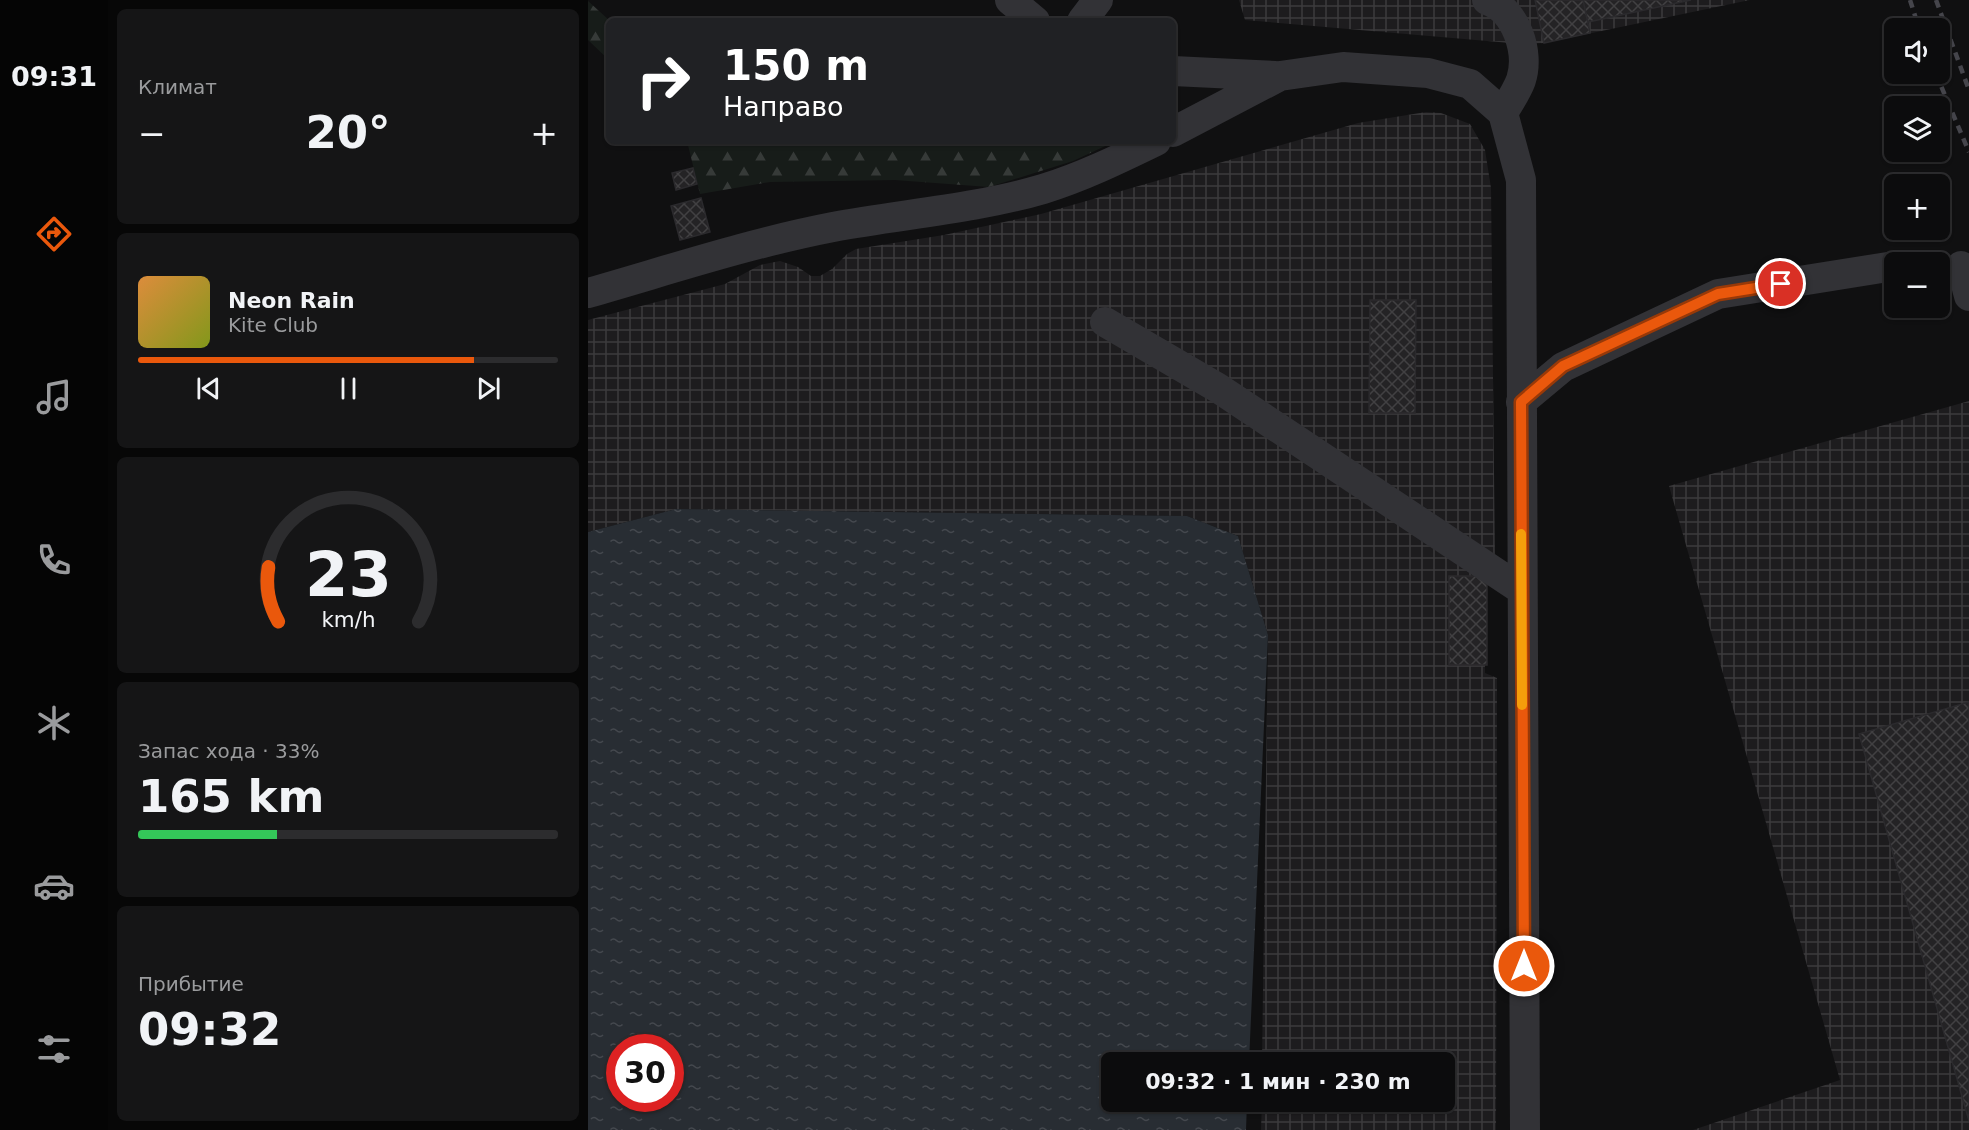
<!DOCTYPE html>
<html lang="ru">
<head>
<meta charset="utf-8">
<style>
  body { margin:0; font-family:"DejaVu Sans",sans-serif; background:#151516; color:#f1f3f6; height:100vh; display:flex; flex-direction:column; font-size:22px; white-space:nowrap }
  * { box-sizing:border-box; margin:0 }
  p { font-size:20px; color:#9a9b9d }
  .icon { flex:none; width:33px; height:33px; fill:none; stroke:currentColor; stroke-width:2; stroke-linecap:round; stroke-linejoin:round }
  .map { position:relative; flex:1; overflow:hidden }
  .details { display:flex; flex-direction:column; gap:9px; padding:9px; background:#070707; width:480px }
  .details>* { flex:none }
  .banner { position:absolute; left:18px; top:18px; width:570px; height:126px; border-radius:9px; box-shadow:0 2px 4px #0004,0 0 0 2px #2c2c2e; background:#202124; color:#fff; overflow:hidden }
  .controls { position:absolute; left:1296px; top:18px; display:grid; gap:12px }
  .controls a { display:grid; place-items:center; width:66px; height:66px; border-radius:9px; background:#0c0c0d; box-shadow:0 2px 4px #0004,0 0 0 2px #2c2c2e; font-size:30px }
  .speed { position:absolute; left:18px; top:1034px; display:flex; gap:12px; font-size:30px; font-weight:700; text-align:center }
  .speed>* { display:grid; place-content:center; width:78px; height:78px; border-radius:50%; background:#0c0c0d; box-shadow:0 2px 4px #0004,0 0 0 2px #2c2c2e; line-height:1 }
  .speed .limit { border:9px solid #d22; background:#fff; color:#111 }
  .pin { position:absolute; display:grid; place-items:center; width:51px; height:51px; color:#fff; margin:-26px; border:3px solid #fff; border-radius:50%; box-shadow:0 2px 6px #0007 }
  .me { position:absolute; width:66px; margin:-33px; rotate:0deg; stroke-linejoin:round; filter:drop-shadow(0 0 4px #0008) }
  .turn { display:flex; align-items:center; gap:21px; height:126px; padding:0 18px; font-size:27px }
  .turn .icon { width:78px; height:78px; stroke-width:2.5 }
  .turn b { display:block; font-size:42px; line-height:51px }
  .big { font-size:45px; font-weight:700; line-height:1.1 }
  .details .card { flex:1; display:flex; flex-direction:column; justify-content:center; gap:9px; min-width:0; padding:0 21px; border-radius:9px; background:#151516 }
  .details .dial { align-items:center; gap:0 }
  .dial svg { height:156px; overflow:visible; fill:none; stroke:#2c2c2e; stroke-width:7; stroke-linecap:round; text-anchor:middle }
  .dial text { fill:#f1f3f6; stroke:none }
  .song { display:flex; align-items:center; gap:18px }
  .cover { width:72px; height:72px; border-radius:9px; background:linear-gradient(135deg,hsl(30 70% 55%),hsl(70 70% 35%)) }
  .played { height:6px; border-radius:3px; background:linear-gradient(90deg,#ea580c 80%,#2c2c2e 80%) }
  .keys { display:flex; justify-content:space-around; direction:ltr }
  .heat { display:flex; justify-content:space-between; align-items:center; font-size:33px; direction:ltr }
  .charge { height:9px; border-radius:4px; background:linear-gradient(90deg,#34c759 33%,#2c2c2e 0) }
  .trip { position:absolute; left:513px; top:1052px; width:354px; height:60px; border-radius:9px; background:#0c0c0d; box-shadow:0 2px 4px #0004,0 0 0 2px #2c2c2e; font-weight:700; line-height:60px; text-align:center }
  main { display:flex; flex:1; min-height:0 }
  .tab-bar { display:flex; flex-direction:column; width:108px; justify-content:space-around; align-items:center; background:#050505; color:#9a9b9d }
  .tab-bar .icon { width:42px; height:42px }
  .tab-bar .on { color:#ea580c }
  .tab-bar b { font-size:27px; color:#f1f3f6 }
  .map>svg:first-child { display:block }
</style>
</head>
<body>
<main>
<nav class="tab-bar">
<b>09:31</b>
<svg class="icon on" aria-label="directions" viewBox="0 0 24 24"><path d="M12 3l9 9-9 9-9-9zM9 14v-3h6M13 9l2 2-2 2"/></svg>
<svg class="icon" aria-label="music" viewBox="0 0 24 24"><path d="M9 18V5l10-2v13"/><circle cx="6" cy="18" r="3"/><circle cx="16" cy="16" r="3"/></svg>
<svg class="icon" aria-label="phone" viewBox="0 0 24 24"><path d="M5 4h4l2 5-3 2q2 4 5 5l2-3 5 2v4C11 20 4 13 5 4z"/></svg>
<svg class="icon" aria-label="climate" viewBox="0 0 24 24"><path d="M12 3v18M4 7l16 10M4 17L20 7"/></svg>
<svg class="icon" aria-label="car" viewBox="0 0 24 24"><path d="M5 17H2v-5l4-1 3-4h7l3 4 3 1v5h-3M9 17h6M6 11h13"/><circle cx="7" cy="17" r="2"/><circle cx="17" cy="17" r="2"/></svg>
<svg class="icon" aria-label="filters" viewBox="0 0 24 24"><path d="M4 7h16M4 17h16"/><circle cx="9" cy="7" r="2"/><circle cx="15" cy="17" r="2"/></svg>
</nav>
<section class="details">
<div class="card"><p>Климат</p>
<div class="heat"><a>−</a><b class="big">20°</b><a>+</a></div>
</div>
<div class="card">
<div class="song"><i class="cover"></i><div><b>Neon Rain</b><p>Kite Club</p></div></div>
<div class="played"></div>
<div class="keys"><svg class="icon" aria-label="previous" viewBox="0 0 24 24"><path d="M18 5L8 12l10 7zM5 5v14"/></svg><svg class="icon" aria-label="pause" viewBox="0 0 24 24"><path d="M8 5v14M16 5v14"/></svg><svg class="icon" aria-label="next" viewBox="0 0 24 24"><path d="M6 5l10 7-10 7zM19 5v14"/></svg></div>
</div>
<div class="card dial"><svg viewBox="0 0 100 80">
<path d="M14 69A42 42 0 1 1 86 69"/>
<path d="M14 69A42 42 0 0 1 9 41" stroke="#ea580c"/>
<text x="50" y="56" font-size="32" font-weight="700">23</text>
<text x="50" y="72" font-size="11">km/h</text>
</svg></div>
<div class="card"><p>Запас хода · 33%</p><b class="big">165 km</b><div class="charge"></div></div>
<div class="card"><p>Прибытие</p><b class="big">09:32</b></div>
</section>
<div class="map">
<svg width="1381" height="1130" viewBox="0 0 1381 1130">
  <defs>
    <pattern id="industrial-grid" width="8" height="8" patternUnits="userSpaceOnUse" patternTransform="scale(1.5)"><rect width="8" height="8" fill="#1d1c1e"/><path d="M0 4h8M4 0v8" fill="none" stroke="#3b3a3c"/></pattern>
    <pattern id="forest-firs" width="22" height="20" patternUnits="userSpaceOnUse" patternTransform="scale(1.5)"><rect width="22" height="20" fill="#171c19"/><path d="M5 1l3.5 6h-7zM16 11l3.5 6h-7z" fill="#363a38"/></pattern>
    <pattern id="water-ripples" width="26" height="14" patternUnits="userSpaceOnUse" patternTransform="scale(1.5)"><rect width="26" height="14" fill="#282d33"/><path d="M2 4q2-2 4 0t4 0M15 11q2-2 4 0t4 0" fill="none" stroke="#44484e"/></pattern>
    <pattern id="building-cross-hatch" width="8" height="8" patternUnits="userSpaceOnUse" patternTransform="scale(1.5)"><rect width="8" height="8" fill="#242325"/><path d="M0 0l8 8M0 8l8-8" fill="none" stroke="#414042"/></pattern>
  </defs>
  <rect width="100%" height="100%" fill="#101011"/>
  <path fill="url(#industrial-grid)" d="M 651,0 L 1162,0 L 956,43 L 934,44 L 657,20 Z
    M 838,112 L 853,113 L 882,124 L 897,150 L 903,188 L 907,566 L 896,569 L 897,673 L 909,678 L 908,1130 L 673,1130 L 674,1101 L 856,1101 L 856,1062 L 674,1062 L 680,635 L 650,536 L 599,516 L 88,509 L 0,532 L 0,320 L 137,284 L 172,265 L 192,261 L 210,267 L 223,276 L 232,276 L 244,269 L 259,254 L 268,249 L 356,235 L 453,214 L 770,123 Z
    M 1381,401 L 1381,1130 L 1105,1130 L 1252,1080 L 1081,486 Z"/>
  <path fill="url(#forest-firs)" d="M 0,1 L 22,21 L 21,60 L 0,40 Z
    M 99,141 L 528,141 L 485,161 L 401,187 L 307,180 L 182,182 L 112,194 Z"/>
  <path fill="url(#water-ripples)" fill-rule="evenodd" d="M 88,509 L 599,516 L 650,536 L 680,635 L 661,1062 L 524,1062 L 524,1101 L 659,1101 L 658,1130 L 0,1130 L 0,532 ZM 32,1047 L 82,1047 L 82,1098 L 32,1098 Z"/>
  <path fill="url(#building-cross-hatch)" stroke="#2b2a2d" stroke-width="1.5" d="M 947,0 L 995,0 L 1002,33 L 956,43 Z
    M 995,0 L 1103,0 L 1000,22 Z
    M 105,168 L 109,184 L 88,190 L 84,173 Z
    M 113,198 L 122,232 L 92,240 L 83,206 Z
    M 782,300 L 828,300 L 827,413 L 781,413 Z
    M 861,576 L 899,576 L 899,665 L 861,665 Z
    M 1381,702 L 1381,1121 L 1271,734 Z"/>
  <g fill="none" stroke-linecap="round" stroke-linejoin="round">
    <path stroke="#323236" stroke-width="30" d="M 422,0 L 447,21
      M 899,0 C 928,10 942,52 933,80 C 929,91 921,103 915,113
      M 494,21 L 510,0
      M 585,71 L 687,76
      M 585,132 L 692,76 L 755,67 L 840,73 L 882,84 L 915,113 L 933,180 L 937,1130
      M 1373,266 L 1381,296
      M 0,293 C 81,270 162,243 245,227 C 315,214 387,209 455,189 C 494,177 531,159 568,141
      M 517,322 L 630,388 L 934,590
      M 933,402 L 975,367 L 1130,294 L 1306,266"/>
    <path stroke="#45454b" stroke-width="4.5" stroke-dasharray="8 6" stroke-linecap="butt" d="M 1322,0 L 1331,28
      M 1348,0 L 1381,90
      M 1348,74 L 1381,152"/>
  </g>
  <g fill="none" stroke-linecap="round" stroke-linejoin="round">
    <g stroke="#983908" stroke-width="15">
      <path id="route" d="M 936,966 L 933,402 L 975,366 L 1130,294 L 1193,284"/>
    </g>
    <use href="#route" stroke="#ea580c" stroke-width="10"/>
    <path stroke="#f59e0b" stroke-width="10" d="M 933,534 L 934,705"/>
  </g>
</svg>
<div class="controls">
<a><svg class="icon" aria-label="sound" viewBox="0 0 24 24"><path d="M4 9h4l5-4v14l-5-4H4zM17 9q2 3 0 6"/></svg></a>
<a><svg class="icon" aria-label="layers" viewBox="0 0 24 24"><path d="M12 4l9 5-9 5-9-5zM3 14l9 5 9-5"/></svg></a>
<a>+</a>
<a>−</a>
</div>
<div class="speed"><div class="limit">30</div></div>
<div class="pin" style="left:1193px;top:284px;background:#d93025"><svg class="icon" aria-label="arrive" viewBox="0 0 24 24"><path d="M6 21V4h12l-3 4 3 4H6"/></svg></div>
<svg class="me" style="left:936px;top:966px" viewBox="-20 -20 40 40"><circle r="17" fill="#ea580c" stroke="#fff" stroke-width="3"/><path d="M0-11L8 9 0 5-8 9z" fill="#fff"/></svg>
<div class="trip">09:32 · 1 мин · 230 m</div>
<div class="banner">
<div class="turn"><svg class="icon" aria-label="right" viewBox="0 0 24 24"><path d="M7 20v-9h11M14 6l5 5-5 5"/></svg><div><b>150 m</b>Направо</div></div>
</div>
</div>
</main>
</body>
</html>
